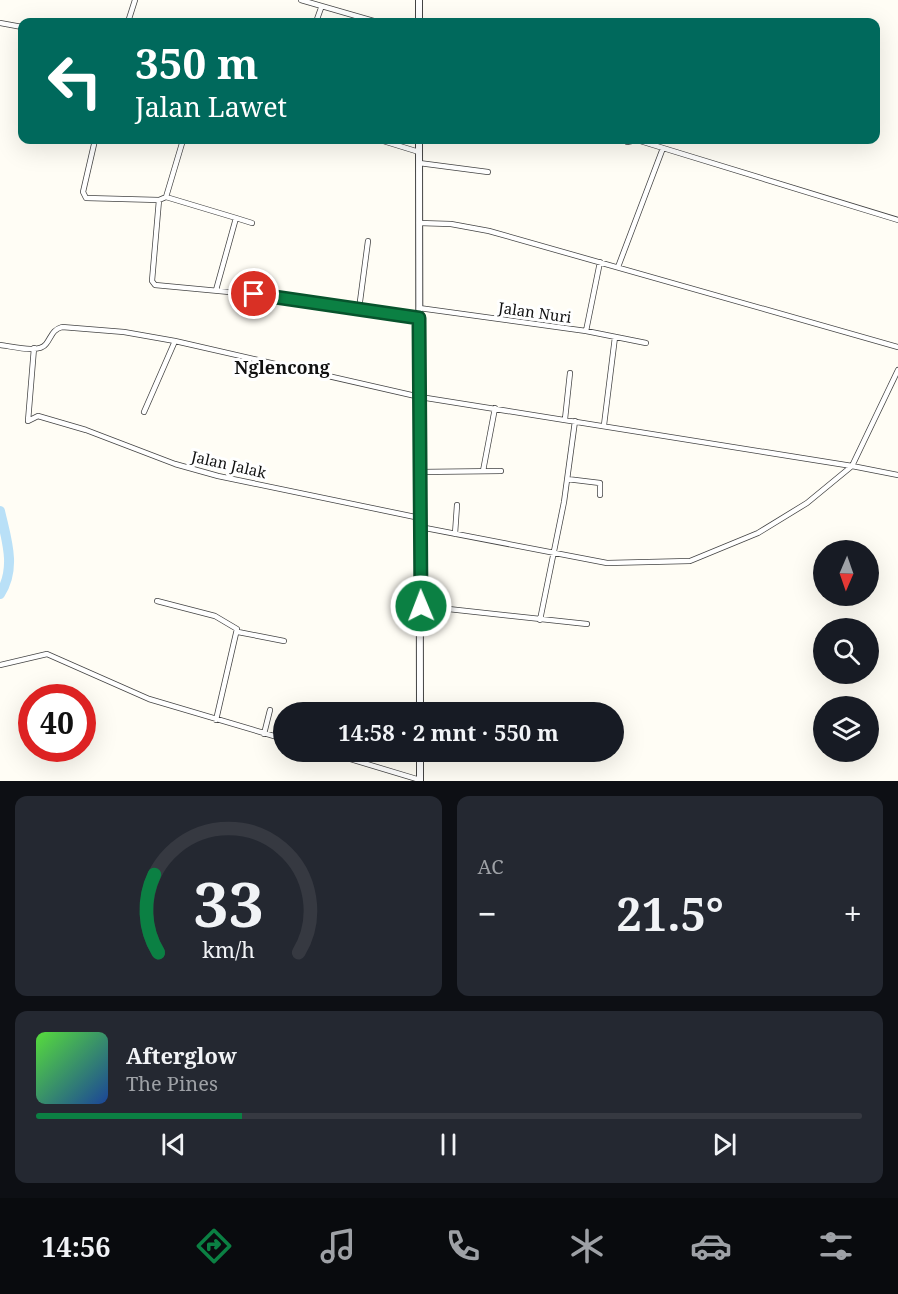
<!DOCTYPE html>
<html lang="id">
<head>
<meta charset="utf-8">
<style>
  body { margin:0; font-family:"Noto Serif",serif; background:#242831; color:#f1f3f6; height:100vh; display:flex; flex-direction:column; font-size:22px; white-space:nowrap }
  * { box-sizing:border-box; margin:0 }
  p { font-size:20px; color:#9ea1a6 }
  .icon { flex:none; width:33px; height:33px; fill:none; stroke:currentColor; stroke-width:2; stroke-linecap:round; stroke-linejoin:round }
  .map { position:relative; height:781px; overflow:hidden }
  .details { display:flex; flex-direction:column; gap:15px; padding:15px; background:#0d0f14; flex:1 }
  .details>* { flex:none }
  .hud { position:absolute; left:18px; top:18px; width:862px; height:126px; border-radius:12px; box-shadow:0 6px 24px #0002; background:#00695c; color:#fff; overflow:hidden }
  .needle { width:39px; rotate:182deg }
  .buttons { position:absolute; left:813px; top:540px; display:grid; gap:12px }
  .buttons a { display:grid; place-items:center; width:66px; height:66px; border-radius:50%; background:#171b24; box-shadow:0 6px 24px #0002; font-size:30px }
  .speed { position:absolute; left:18px; top:684px; display:flex; gap:12px; font-size:30px; font-weight:700; text-align:center }
  .speed>* { display:grid; place-content:center; width:78px; height:78px; border-radius:50%; background:#171b24; box-shadow:0 6px 24px #0002; line-height:1 }
  .speed .limit { border:9px solid #d22; background:#fff; color:#111 }
  .pin { position:absolute; display:grid; place-items:center; width:51px; height:51px; color:#fff; margin:-26px; border:3px solid #fff; border-radius:50%; box-shadow:0 2px 6px #0007 }
  .me { position:absolute; width:66px; margin:-33px; rotate:359deg; stroke-linejoin:round; filter:drop-shadow(0 0 4px #0008) }
  .turn { display:flex; align-items:center; gap:21px; height:126px; padding:0 18px; font-size:27px }
  .turn .icon { width:78px; height:78px; stroke-width:2.5 }
  .turn b { display:block; font-size:42px; line-height:51px }
  .big { font-size:45px; font-weight:700; line-height:1.1 }
  .details .card { flex:1; display:flex; flex-direction:column; justify-content:center; gap:9px; min-width:0; padding:0 21px; border-radius:12px; background:#242831 }
  .details .dial { align-items:center; gap:0 }
  .dial svg { height:156px; overflow:visible; fill:none; stroke:#363941; stroke-width:7; stroke-linecap:round; text-anchor:middle }
  .dial text { fill:#f1f3f6; stroke:none }
  .song { display:flex; align-items:center; gap:18px }
  .cover { width:72px; height:72px; border-radius:9px; background:linear-gradient(135deg,hsl(110 70% 55%),hsl(220 70% 35%)) }
  .played { height:6px; border-radius:3px; background:linear-gradient(90deg,#0b8043 25%,#363941 25%) }
  .keys { display:flex; justify-content:space-around; direction:ltr }
  .heat { display:flex; justify-content:space-between; align-items:center; font-size:33px; direction:ltr }
  .details .tiles { flex:1; display:grid; gap:15px; grid-template-columns:1fr 1fr }
  .card:last-child { grid-column:span 2 }
  .trip { position:absolute; left:273px; top:702px; width:351px; height:60px; border-radius:30px; background:#171b24; box-shadow:0 6px 24px #0002; font-weight:700; line-height:60px; text-align:center }
  .tab-bar { display:flex; height:96px; justify-content:space-around; align-items:center; background:#090b0e; color:#9ea1a6 }
  .tab-bar .icon { width:42px; height:42px }
  .tab-bar .current { color:#0b8043 }
  .tab-bar b { font-size:27px; color:#f1f3f6 }
  .map>svg:first-child { display:block }
</style>
</head>
<body>
<div class="map">
<svg width="898" height="781" viewBox="0 0 898 781">
  <rect width="100%" height="100%" fill="#fffdf5"/>
  <g fill="none" stroke-linecap="round" stroke-linejoin="round">
    <path stroke="#b9e0f7" stroke-width="10" d="M 0,511 C 6,538 17,568 0,594"/>
    <g stroke="#444" stroke-width="6">
      <path id="minor" d="M 301,0 L 377,22
        M 128,22 L 135,0
        M 316,22 L 321,8
        M 0,23 L 22,27
        M 95,140 L 83,192 L 86,198 L 159,200 L 166,197 L 236,218 L 216,290
        M 380,140 L 419,152
        M 637,140 L 663,148
        M 627,142 L 637,140
        M 419,163 L 488,172
        M 166,197 L 183,140
        M 159,200 L 152,281 L 155,285 L 273,296 L 419,318
        M 236,218 L 252,223
        M 419,223 L 451,224 L 489,231 L 898,347
        M 618,267 L 663,148 L 898,220
        M 419,308 L 586,331 L 646,343
        M 359,309 L 368,241
        M 586,331 L 600,262
        M 0,345 C 11,346 39,354 46,344 C 52,336 52,330 62,327 L 124,332 L 175,341 L 420,397 L 852,466 L 898,370
        M 34,348 L 28,421 L 38,416 L 86,430 L 175,464 L 218,476 L 420,518
        M 144,412 L 175,341
        M 565,419 L 570,373
        M 604,425 L 615,337
        M 483,471 L 495,408
        M 419,472 L 501,471
        M 567,479 L 600,483 L 600,495
        M 420,527 L 607,563 L 690,561 L 758,533 L 807,503 L 852,466 L 898,475
        M 455,534 L 457,505
        M 157,601 L 215,616 L 237,629 L 216,720
        M 421,606 L 587,624
        M 540,620 L 564,502 L 575,421
        M 238,632 L 284,641
        M 0,665 L 47,654 L 149,699 L 284,739
        M 264,734 L 270,710
        M 327,752 L 420,780"/>
    </g>
    <g stroke="#444" stroke-width="8">
      <path id="tertiary" d="M 419,0 L 419,22
        M 419,140 L 420,712
        M 420,781 L 420,752"/>
    </g>
    <use href="#minor" stroke="#fff" stroke-width="4.5"/>
    <use href="#tertiary" stroke="#fff" stroke-width="6"/>
  </g>
  <g fill="none" stroke-linecap="round" stroke-linejoin="round">
    <g stroke="#07532c" stroke-width="15">
      <path id="route" d="M 254,294 L 419,318 L 421,606"/>
    </g>
    <use href="#route" stroke="#0b8043" stroke-width="10"/>
  </g>
  <g text-anchor="middle" dominant-baseline="central" stroke-width="6" stroke-linejoin="round" paint-order="stroke">
    <g font-size="15" fill="#111" stroke="#fff">
      <text transform="translate(535 312) rotate(8)">Jalan Nuri</text>
      <text transform="translate(229 464) rotate(13)">Jalan Jalak</text>
    </g>
    <g font-size="18" font-weight="bold" fill="#111" stroke="#fff">
      <text x="282" y="367">Nglencong</text>
    </g>
  </g>
</svg>
<div class="buttons">
<a><svg class="needle" viewBox="-14 -14 28 28"><path d="M0-13l5 13h-10z" fill="#e53935"/><path d="M0 13l5-13h-10z" fill="#9ea1a6"/></svg></a>
<a><svg class="icon" aria-label="search" viewBox="0 0 24 24"><circle cx="10" cy="10" r="6"/><path d="M15 15l6 6"/></svg></a>
<a><svg class="icon" aria-label="layers" viewBox="0 0 24 24"><path d="M12 4l9 5-9 5-9-5zM3 14l9 5 9-5"/></svg></a>
</div>
<div class="speed"><div class="limit">40</div></div>
<div class="pin" style="left:254px;top:294px;background:#d93025"><svg class="icon" aria-label="arrive" viewBox="0 0 24 24"><path d="M6 21V4h12l-3 4 3 4H6"/></svg></div>
<svg class="me" style="left:421px;top:606px" viewBox="-20 -20 40 40"><circle r="17" fill="#0b8043" stroke="#fff" stroke-width="3"/><path d="M0-11L8 9 0 5-8 9z" fill="#fff"/></svg>
<div class="trip">14:58 · 2 mnt · 550 m</div>
<div class="hud">
<div class="turn"><svg class="icon" aria-label="left" viewBox="0 0 24 24"><path d="M17 20v-9H6M10 6l-5 5 5 5"/></svg><div><b>350 m</b>Jalan Lawet</div></div>
</div>
</div>
<section class="details">
<div class="tiles">
<div class="card dial"><svg viewBox="0 0 100 80">
<path d="M14 69A42 42 0 1 1 86 69"/>
<path d="M14 69A42 42 0 0 1 12 29" stroke="#0b8043"/>
<text x="50" y="56" font-size="32" font-weight="700">33</text>
<text x="50" y="72" font-size="11">km/h</text>
</svg></div>
<div class="card"><p>AC</p>
<div class="heat"><a>−</a><b class="big">21.5°</b><a>+</a></div>
</div>
<div class="card">
<div class="song"><i class="cover"></i><div><b>Afterglow</b><p>The Pines</p></div></div>
<div class="played"></div>
<div class="keys"><svg class="icon" aria-label="previous" viewBox="0 0 24 24"><path d="M18 5L8 12l10 7zM5 5v14"/></svg><svg class="icon" aria-label="pause" viewBox="0 0 24 24"><path d="M8 5v14M16 5v14"/></svg><svg class="icon" aria-label="next" viewBox="0 0 24 24"><path d="M6 5l10 7-10 7zM19 5v14"/></svg></div>
</div>
</div>
</section>
<nav class="tab-bar">
<b>14:56</b>
<svg class="icon current" aria-label="directions" viewBox="0 0 24 24"><path d="M12 3l9 9-9 9-9-9zM9 14v-3h6M13 9l2 2-2 2"/></svg>
<svg class="icon" aria-label="music" viewBox="0 0 24 24"><path d="M9 18V5l10-2v13"/><circle cx="6" cy="18" r="3"/><circle cx="16" cy="16" r="3"/></svg>
<svg class="icon" aria-label="phone" viewBox="0 0 24 24"><path d="M5 4h4l2 5-3 2q2 4 5 5l2-3 5 2v4C11 20 4 13 5 4z"/></svg>
<svg class="icon" aria-label="climate" viewBox="0 0 24 24"><path d="M12 3v18M4 7l16 10M4 17L20 7"/></svg>
<svg class="icon" aria-label="car" viewBox="0 0 24 24"><path d="M5 17H2v-5l4-1 3-4h7l3 4 3 1v5h-3M9 17h6M6 11h13"/><circle cx="7" cy="17" r="2"/><circle cx="17" cy="17" r="2"/></svg>
<svg class="icon" aria-label="filters" viewBox="0 0 24 24"><path d="M4 7h16M4 17h16"/><circle cx="9" cy="7" r="2"/><circle cx="15" cy="17" r="2"/></svg>
</nav>
</body>
</html>
